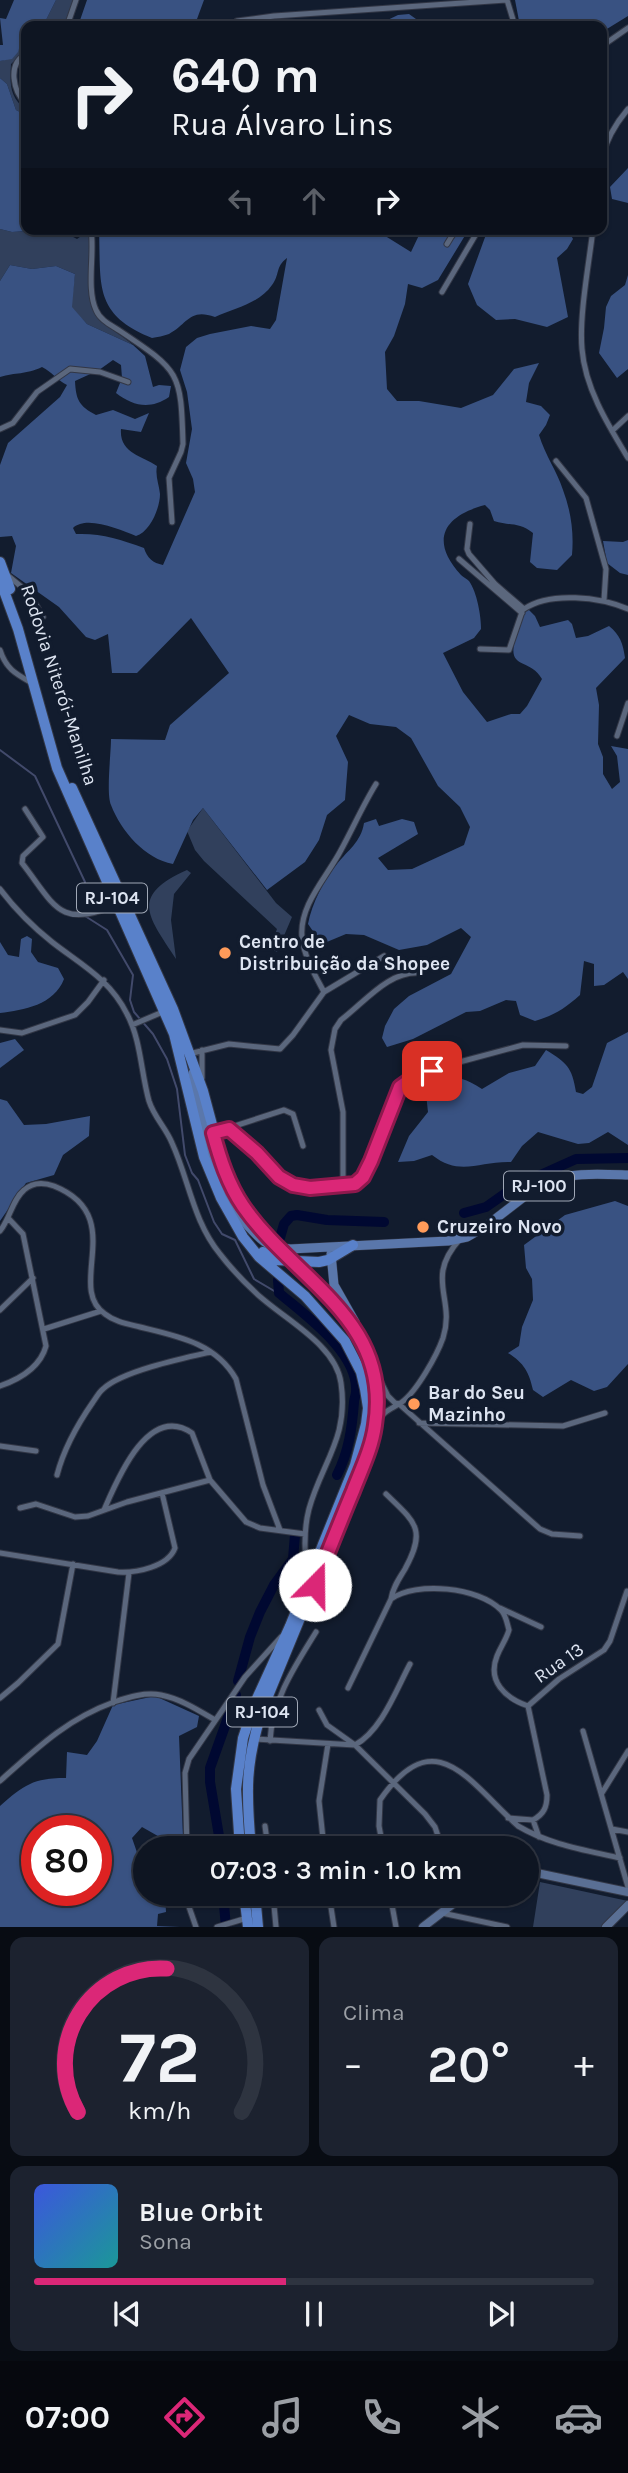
<!DOCTYPE html>
<html lang="pt">
<head>
<meta charset="utf-8">
<style>
  body { margin:0; font-family:Karla,sans-serif; background:#1c222f; color:#f1f3f6; height:100vh; display:flex; flex-direction:column; font-size:26px; white-space:nowrap }
  * { box-sizing:border-box; margin:0 }
  p { font-size:23px; color:#9b9fa5 }
  .icon { flex:none; width:38px; height:38px; fill:none; stroke:currentColor; stroke-width:2; stroke-linecap:round; stroke-linejoin:round }
  .map { position:relative; height:1927px; overflow:hidden }
  .side { display:flex; flex-direction:column; gap:10px; padding:10px; background:#080c13; flex:1 }
  .side>* { flex:none }
  .top-card { position:absolute; left:21px; top:21px; width:586px; height:214px; border-radius:14px; box-shadow:0 2px 5px #0004,0 0 0 2px #2e3440; background:#0e1522; color:#f1f3f6; overflow:hidden }
  .speed { position:absolute; left:21px; top:1815px; display:flex; gap:14px; font-size:35px; font-weight:700; text-align:center }
  .speed>* { display:grid; place-content:center; width:91px; height:91px; border-radius:50%; background:#0e1522; box-shadow:0 2px 5px #0004,0 0 0 2px #2e3440; line-height:1 }
  .speed .limit { border:10px solid #d22; background:#fff; color:#111 }
  .pin { position:absolute; display:grid; place-items:center; width:60px; height:60px; color:#fff; margin:-30px; border-radius:14px; box-shadow:0 4px 10px #0006 }
  .me { position:absolute; width:77px; margin:-38px; rotate:22deg; stroke-linejoin:round; filter:drop-shadow(0 0 5px #0008) }
  .turn { display:flex; align-items:center; gap:24px; height:147px; padding:0 35px; font-size:32px }
  .turn .icon { width:91px; height:91px; stroke-width:2.5 }
  .turn b { display:block; font-size:49px; line-height:60px }
  .lanes { display:flex; align-items:center; height:66px; padding:0 35px; background:#0003; justify-content:center; gap:35px; direction:ltr }
  .lanes .off { opacity:.35 }
  .big { font-size:52px; font-weight:600; line-height:1.1 }
  .side .widget { flex:1; display:flex; flex-direction:column; justify-content:center; gap:10px; min-width:0; padding:0 24px; border-radius:14px; background:#1c222f }
  .side .dial { align-items:center; gap:0 }
  .dial svg { height:182px; overflow:visible; fill:none; stroke:#2e3440; stroke-width:7; stroke-linecap:round; text-anchor:middle }
  .dial text { fill:#f1f3f6; stroke:none }
  .song { display:flex; align-items:center; gap:21px }
  .cover { width:84px; height:84px; border-radius:10px; background:linear-gradient(135deg,hsl(230 70% 55%),hsl(180 70% 35%)) }
  .played { height:7px; border-radius:4px; background:linear-gradient(90deg,#db2777 45%,#2e3440 45%) }
  .keys { display:flex; justify-content:space-around; direction:ltr }
  .heat { display:flex; justify-content:space-between; align-items:center; font-size:38px; direction:ltr }
  .side .tiles { flex:1; display:grid; gap:10px; grid-template-columns:1fr 1fr }
  .widget:last-child { grid-column:span 2 }
  .trip { position:absolute; left:133px; top:1836px; width:406px; height:70px; border-radius:35px; background:#0e1522; box-shadow:0 2px 5px #0004,0 0 0 2px #2e3440; font-weight:600; line-height:70px; text-align:center }
  .menu { display:flex; height:112px; justify-content:space-around; align-items:center; background:#06080e; color:#9b9fa5 }
  .menu .icon { width:49px; height:49px }
  .menu .active { color:#db2777 }
  .menu b { font-size:32px; color:#f1f3f6 }
  .map>svg:first-child { display:block }
</style>
</head>
<body>
<div class="map">
<svg width="628" height="1927" viewBox="0 0 628 1927">
  <rect width="100%" height="100%" fill="#121c2e"/>
  <path fill="#31405c" d="M 56,0 L 75,0 L 63,26 L 39,26 L 46,20 Z
    M 23,32 L 26,32 L 26,50 L 11,64 C 10,83 9,98 26,109 L 26,115 L 16,110 L 7,84 L 0,78 L 0,61 C 20,57 18,50 23,32 Z
    M 0,229 L 12,232 L 58,229 L 77,239 L 84,234 L 90,235 C 90,262 81,301 102,321 C 111,330 123,336 133,345 L 87,324 L 71,307 L 75,274 L 56,266 L 32,269 L 10,265 L 0,281 Z
    M 203,808 L 276,903 L 292,917 L 277,952 L 270,948 L 277,929 L 204,861 L 195,850 L 187,831 Z
    M 187,870 L 191,873 L 174,894 L 171,920 L 176,959 C 148,916 129,896 187,870 Z
    M 540,1882 L 628,1901 L 628,1902 L 602,1927 L 533,1927 Z"/>
  <path fill="#395282" fill-rule="evenodd" d="M 14,0 L 56,0 L 46,20 L 39,26 L 26,26 L 18,52 L 12,59 L 0,61 L 0,45 L 3,45 L 0,18 L 6,19 Z
    M 87,0 L 204,0 L 197,19 L 197,26 L 78,26 Z
    M 515,0 L 628,0 L 628,16 L 602,32 L 602,26 L 520,26 Z
    M 409,14 L 416,19 L 418,26 L 375,26 L 398,15 Z
    M 0,78 L 7,84 L 16,110 L 26,115 L 26,229 L 55,229 L 12,232 L 0,229 Z
    M 628,168 L 628,203 L 612,199 L 610,187 Z
    M 99,229 L 374,229 L 411,252 L 420,233 L 418,229 L 469,229 L 438,280 L 422,288 L 408,284 L 405,304 L 394,336 L 385,352 L 387,389 L 397,401 L 419,401 L 461,408 L 493,395 L 514,369 L 539,363 L 529,383 L 526,402 L 541,406 L 550,415 L 546,425 L 539,435 C 545,455 557,471 563,490 C 571,511 574,533 572,555 L 557,570 L 537,568 L 530,562 L 533,533 C 519,522 510,526 494,521 L 490,510 L 485,505 C 444,516 429,540 461,575 C 463,577 467,579 469,581 C 477,592 481,616 481,629 L 474,638 L 443,653 L 463,692 L 487,722 L 511,714 L 520,714 L 527,706 L 542,679 C 528,655 503,673 518,630 C 521,622 522,615 528,609 L 535,616 L 540,627 L 568,620 L 572,624 L 576,638 L 588,636 L 609,626 C 620,635 623,643 625,658 L 596,688 L 599,705 L 598,744 L 603,757 L 603,774 L 612,789 L 620,782 L 617,756 L 611,746 L 628,749 L 628,979 L 623,972 L 604,985 L 594,986 L 594,964 L 584,961 L 580,995 C 564,1009 555,1015 535,1021 L 520,1015 L 516,1001 L 506,1000 L 480,1011 L 466,1012 L 413,1039 L 387,1047 L 382,1038 L 385,1026 L 394,1009 L 409,996 L 451,974 L 471,937 L 461,928 L 427,945 L 399,950 L 364,935 L 346,934 L 322,944 L 308,924 C 312,903 324,880 337,864 C 348,850 361,842 364,823 L 376,819 L 379,826 L 402,819 L 414,822 L 418,834 L 378,858 L 388,870 L 412,869 L 464,845 L 470,827 L 460,807 L 438,786 L 411,738 L 396,727 L 370,724 L 349,715 L 336,736 L 348,762 L 345,800 L 327,815 L 319,840 L 305,862 L 267,890 L 203,808 L 193,820 L 173,864 C 145,859 121,831 111,805 C 106,794 111,754 111,739 L 165,740 L 170,725 L 229,673 L 191,618 L 137,673 L 112,673 L 108,634 L 95,640 L 86,637 L 59,607 L 11,573 L 16,546 L 12,536 L 0,537 L 0,465 L 8,443 L 60,397 L 67,385 C 57,380 52,372 42,367 C 25,375 16,372 0,377 L 0,281 L 10,265 L 32,269 L 56,266 L 75,274 L 72,307 L 87,324 L 133,345 L 145,356 L 153,387 L 159,385 L 171,386 L 169,397 C 150,410 133,406 116,393 L 122,378 L 121,365 L 113,360 L 99,370 L 75,381 C 76,400 79,406 96,415 L 113,410 L 135,419 L 149,413 L 141,432 L 121,429 C 119,453 142,456 157,466 C 155,476 159,484 160,494 C 160,508 150,532 136,536 C 120,530 87,515 73,528 L 76,534 C 101,533 120,539 144,548 C 147,558 153,563 163,565 L 195,492 L 193,479 L 186,463 L 192,429 L 187,392 L 180,370 L 186,347 L 197,338 L 210,334 L 251,326 L 270,329 L 276,320 L 287,258 C 275,267 280,275 272,285 C 260,303 235,308 215,317 C 189,308 188,324 169,334 C 164,336 157,337 152,338 C 93,314 101,285 99,229 Z
    M 488,229 L 568,229 L 573,239 L 567,249 L 557,258 L 568,317 L 547,327 L 515,319 L 496,320 L 477,305 L 468,284 Z
    M 628,275 L 628,369 L 617,378 L 599,353 L 604,328 L 606,307 L 611,296 L 625,285 Z
    M 628,540 L 628,575 L 620,573 L 607,563 L 603,541 L 623,542 Z
    M 27,936 L 32,939 L 31,952 L 38,962 L 58,968 L 64,979 C 54,1005 24,1010 0,1013 L 0,942 L 8,955 L 19,957 L 21,939 Z
    M 628,1032 L 628,1145 L 608,1132 L 589,1143 L 578,1144 L 538,1132 L 522,1146 L 511,1162 C 479,1161 460,1177 432,1155 L 414,1161 L 398,1162 L 409,1136 L 428,1112 L 426,1094 L 429,1077 C 453,1076 462,1076 482,1089 L 509,1073 L 535,1066 L 546,1050 C 567,1063 572,1067 576,1092 L 583,1094 L 592,1087 L 607,1043 Z
    M 15,1039 L 24,1050 L 0,1068 L 0,1043 Z
    M 0,1099 L 7,1101 L 24,1125 L 46,1124 L 90,1116 L 89,1136 L 63,1155 L 54,1175 L 26,1183 L 0,1221 Z
    M 615,1201 L 628,1206 L 628,1364 L 607,1387 L 594,1391 L 571,1380 L 543,1397 L 533,1390 C 529,1372 524,1363 508,1353 L 519,1346 L 522,1327 L 533,1300 L 532,1279 L 526,1268 L 524,1245 L 565,1215 Z
    M 155,1696 L 199,1716 L 197,1727 L 179,1736 L 183,1837 L 179,1848 L 142,1827 L 132,1838 L 140,1861 L 145,1862 L 145,1894 L 165,1894 L 166,1912 L 158,1914 L 157,1926 L 180,1927 L 0,1927 L 0,1806 C 24,1785 33,1778 66,1778 L 67,1752 L 87,1755 L 97,1741 L 113,1705 ZM 37,1830 L 96,1830 L 96,1890 L 37,1890 Z"/>
  <g fill="none" stroke-linecap="round" stroke-linejoin="round">
    <path stroke="#424a6b" stroke-width="2" d="M 0,750 L 35,776 L 85,882 L 80,905 L 83,911
      M 85,916 L 107,930 L 133,975 L 130,1000 L 134,1012 L 153,1034 L 167,1059 L 177,1089 L 185,1155 L 192,1173 L 198,1180 L 214,1222 L 222,1234 L 235,1240 L 254,1279 L 281,1295"/>
    <path stroke="#000831" stroke-width="10" d="M 464,1213 L 486,1207 L 516,1186 L 576,1159 L 628,1158
      M 280,1238 L 284,1224 L 291,1216 L 297,1215 L 327,1220 L 384,1222
      M 278,1280 L 279,1293 C 305,1315 359,1353 356,1392 C 356,1395 354,1399 354,1402 C 352,1428 349,1451 337,1475
      M 238,1681 L 250,1637 L 260,1612 L 274,1585 L 293,1559 L 295,1535
      M 221,1848 L 210,1782 L 210,1768 L 236,1695
      M 223,1894 L 226,1927"/>
    <g stroke="#323746" stroke-width="7">
      <path id="street" d="M 507,0 L 515,26
        M 237,21 L 274,16 L 506,0
        M 67,26 L 76,0
        M 602,46 L 628,28
        M 26,54 C 7,64 13,91 26,104
        M 602,157 C 607,138 616,123 628,109
        M 91,229 C 95,253 86,288 96,310 C 100,320 111,325 120,331 C 180,371 181,372 183,444 L 181,452 L 169,478 L 172,522
        M 439,229 L 452,236
        M 593,229 C 589,264 579,315 582,349 C 585,388 608,425 628,458
        M 447,244 L 456,229
        M 442,292 L 479,229
        M 0,429 L 13,423 L 37,392 L 70,369 L 100,372 L 128,382
        M 612,431 L 628,416
        M 556,461 L 586,498 L 606,569 L 604,600
        M 470,524 L 467,549 L 469,554 L 495,584 L 524,609 C 550,591 600,597 628,609
        M 459,559 L 522,613
        M 6,574 L 30,594 L 43,617
        M 480,649 L 509,650 L 522,612
        M 0,650 C 6,669 16,674 32,683
        M 617,736 L 628,703
        M 25,809 L 43,837 L 23,856 L 22,863 C 54,904 59,930 115,905
        M 0,889 C 15,909 32,926 52,942 C 80,964 110,979 127,1014 C 141,1040 141,1073 149,1101 C 154,1117 166,1128 172,1143 C 189,1180 193,1221 220,1254 C 230,1267 243,1281 256,1293 C 282,1318 336,1344 341,1383 C 349,1438 322,1462 309,1509 C 303,1532 305,1555 307,1578
        M 324,992 L 384,956
        M 132,1025 L 165,1011
        M 0,1030 L 22,1033 L 75,1015 L 88,1002 L 104,980
        M 202,1050 L 202,1078
        M 189,1054 L 229,1044 L 280,1049 L 293,1035 L 324,992 C 315,975 304,957 302,937 C 299,905 327,877 341,850 C 353,828 363,805 376,784
        M 229,1129 L 279,1177 L 293,1185 L 310,1188 L 355,1184 L 363,1177 L 371,1161 L 402,1084 L 452,1064 L 523,1045 L 566,1046
        M 213,1133 L 284,1110 L 293,1114 L 303,1146
        M 343,1185 L 343,1112 L 331,1050 L 335,1029 L 341,1020 C 365,1002 389,970 421,973
        M 0,1231 C 10,1219 12,1200 24,1190 C 33,1182 43,1182 54,1186 C 129,1216 65,1287 105,1314 C 115,1322 128,1324 140,1327 C 177,1336 216,1343 236,1379 L 263,1485 L 280,1530
        M 0,1310 L 33,1278
        M 44,1329 L 101,1311
        M 375,1370 L 388,1396 L 395,1403 L 399,1404 L 540,1529 L 552,1534 L 580,1536
        M 0,1386 C 20,1379 40,1368 46,1346 L 23,1234 L 9,1219
        M 377,1422 C 384,1410 392,1409 402,1402 C 417,1391 437,1355 443,1338 C 456,1298 424,1279 460,1239
        M 419,1423 L 563,1426 L 605,1413
        M 0,1446 L 36,1451
        M 57,1475 C 64,1448 77,1425 93,1402 C 96,1398 99,1392 103,1389 C 122,1371 184,1358 211,1352
        M 386,1494 C 415,1522 427,1529 405,1569 C 399,1579 393,1587 391,1599
        M 20,1508 L 36,1504 L 75,1517 L 88,1516 L 127,1502 L 210,1480
        M 104,1510 C 117,1480 148,1403 192,1433 L 210,1480 L 246,1522 L 260,1528 L 305,1534
        M 0,1553 L 118,1572 C 136,1573 168,1567 175,1548 L 162,1493
        M 500,1608 L 541,1627
        M 348,1688 L 391,1599 C 416,1581 479,1587 501,1610 C 506,1615 507,1623 509,1630 C 506,1640 501,1646 497,1656 C 487,1681 505,1698 528,1706
        M 0,1698 L 18,1683 L 58,1644 L 73,1564
        M 113,1703 L 129,1573
        M 528,1706 L 559,1679 L 604,1650 L 610,1641 L 627,1591
        M 528,1706 L 547,1795 C 547,1807 544,1814 533,1820 L 539,1837
        M 319,1710 L 327,1725 L 355,1745 L 425,1814 L 435,1827 L 442,1848
        M 583,1731 L 628,1887
        M 255,1739 L 355,1745 C 382,1730 396,1690 410,1664
        M 270,1741 C 272,1700 295,1666 316,1632
        M 0,1781 C 37,1748 67,1719 114,1702 C 129,1697 145,1692 161,1695 C 181,1699 198,1710 215,1720
        M 602,1793 L 628,1751
        M 508,1818 L 533,1820
        M 265,1826 L 268,1848
        M 612,1829 L 628,1832
        M 187,1848 L 185,1773 L 189,1759 L 245,1677 L 281,1637
        M 324,1848 L 319,1801 L 328,1744
        M 383,1848 L 379,1826 L 380,1800 C 435,1720 469,1782 518,1826 C 550,1845 585,1850 620,1858
        M 188,1894 L 188,1904 L 196,1927
        M 273,1894 L 276,1927
        M 329,1894 L 334,1927
        M 390,1894 L 396,1927
        M 449,1894 L 451,1905
        M 442,1913 L 507,1927
        M 217,1927 L 247,1918"/>
    </g>
    <g stroke="#323746" stroke-width="10">
      <path id="secondary" d="M 527,1871 L 628,1892
        M 423,1927 L 466,1894
        M 606,1927 L 628,1905"/>
    </g>
    <g stroke="#323746" stroke-width="10">
      <path id="primary" d="M 193,1073 C 202,1126 211,1184 248,1226 C 254,1232 260,1240 268,1244 C 275,1247 283,1248 290,1249 L 448,1241 L 467,1237 L 486,1226 L 542,1183 C 569,1172 599,1174 628,1175
        M 331,1254 L 334,1285 L 355,1322"/>
    </g>
    <g stroke="#323746" stroke-width="12">
      <path id="highway" d="M 0,562 L 10,589
        M 0,580 L 18,629 L 57,768 L 174,1034 L 204,1157 L 221,1198 L 243,1237 L 259,1257 L 305,1296 L 345,1341 L 361,1372 L 365,1389 L 368,1408 L 366,1424 L 355,1465 L 290,1626 L 254,1705 L 243,1738 L 236,1789 L 240,1848
        M 72,788 L 173,1009 L 203,1091 L 225,1173 L 244,1208 L 273,1240
        M 263,1252 L 275,1260 L 319,1262 L 328,1260 L 353,1245
        M 251,1848 C 246,1792 245,1762 263,1708 L 366,1458 C 382,1409 379,1354 345,1313 C 330,1296 314,1281 298,1266
        M 244,1894 L 248,1927
        M 255,1894 L 258,1927"/>
    </g>
    <use href="#street" stroke="#5b677d" stroke-width="5"/>
    <use href="#secondary" stroke="#5a6f94" stroke-width="8"/>
    <use href="#primary" stroke="#5a77ab" stroke-width="9"/>
    <use href="#highway" stroke="#5981ca" stroke-width="10"/>
    <g stroke="#323746" stroke-width="12" stroke-linecap="butt">
      <path id="highway-bridge" d="M 273,1240 L 298,1266"/>
    </g>
    <use href="#highway-bridge" stroke="#5981ca" stroke-width="10"/>
  </g>
  <g fill="none" stroke-linecap="round" stroke-linejoin="round">
    <g stroke="#8e194d" stroke-width="18">
      <path id="route" d="M 315,1585 C 328,1553 340,1522 353,1491 C 361,1470 372,1448 375,1425 C 392,1319 294,1280 243,1206 C 228,1184 220,1159 213,1133 L 229,1129 L 257,1153 L 279,1177 L 293,1185 L 310,1188 L 355,1184 L 363,1177 L 371,1161 L 400,1087 L 411,1079 L 432,1071"/>
    </g>
    <use href="#route" stroke="#db2777" stroke-width="12"/>
  </g>
  <g fill="#ff9b5a" stroke="#121c2e" stroke-width="2.5">
    <circle cx="225" cy="953" r="7"/>
    <circle cx="423" cy="1227" r="7"/>
    <circle cx="414" cy="1404" r="7"/>
  </g>
  <g text-anchor="middle" dominant-baseline="central" stroke-width="7" stroke-linejoin="round" paint-order="stroke">
    <g fill="#121c2e" stroke="#a0a8b6" stroke-width="2">
      <rect x="77" y="883.5" width="70" height="29" rx="5"/>
      <rect x="504" y="1171.5" width="70" height="29" rx="5"/>
      <rect x="227" y="1697.5" width="70" height="29" rx="5"/>
    </g>
    <g font-size="18" font-weight="bold" fill="#dde4f1">
      <text x="112" y="898">RJ-104</text>
      <text x="539" y="1186">RJ-100</text>
      <text x="262" y="1712">RJ-104</text>
    </g>
    <g font-size="19" fill="#dde4f1" stroke="#121c2e">
      <text transform="translate(59 685) rotate(72)">Rodovia Niterói-Manilha</text>
      <text transform="translate(559 1663) rotate(-35)">Rua 13</text>
    </g>
    <g font-size="19" font-weight="bold" fill="#dde4f1" stroke="#121c2e" text-anchor="start">
      <text x="239" y="942">Centro de<tspan x="239" dy="22">Distribuição da Shopee</tspan></text>
      <text x="437" y="1227">Cruzeiro Novo</text>
      <text x="428" y="1393">Bar do Seu<tspan x="428" dy="22">Mazinho</tspan></text>
    </g>
  </g>
</svg>
<div class="speed"><div class="limit">80</div></div>
<div class="pin" style="left:432px;top:1071px;background:#d93025"><svg class="icon" aria-label="arrive" viewBox="0 0 24 24"><path d="M6 21V4h12l-3 4 3 4H6"/></svg></div>
<svg class="me" style="left:315px;top:1585px" viewBox="-20 -20 40 40"><circle r="19" fill="#fff"/><path d="M0-13L10 11 0 6-10 11z" fill="#db2777"/></svg>
<div class="trip">07:03 · 3 min · 1.0 km</div>
<div class="top-card">
<div class="turn"><svg class="icon" aria-label="right" viewBox="0 0 24 24"><path d="M7 20v-9h11M14 6l5 5-5 5"/></svg><div><b>640 m</b>Rua Álvaro Lins</div></div>
<div class="lanes"><svg class="icon off" aria-label="left" viewBox="0 0 24 24"><path d="M17 20v-9H6M10 6l-5 5 5 5"/></svg><svg class="icon off" aria-label="ahead" viewBox="0 0 24 24"><path d="M12 20V5M6 11l6-6 6 6"/></svg><svg class="icon" aria-label="right" viewBox="0 0 24 24"><path d="M7 20v-9h11M14 6l5 5-5 5"/></svg></div>
</div>
</div>
<section class="side">
<div class="tiles">
<div class="widget dial"><svg viewBox="0 0 100 80">
<path d="M14 69A42 42 0 1 1 86 69"/>
<path d="M14 69A42 42 0 0 1 53 6" stroke="#db2777"/>
<text x="50" y="56" font-size="32" font-weight="700">72</text>
<text x="50" y="72" font-size="11">km/h</text>
</svg></div>
<div class="widget"><p>Clima</p>
<div class="heat"><a>−</a><b class="big">20°</b><a>+</a></div>
</div>
<div class="widget">
<div class="song"><i class="cover"></i><div><b>Blue Orbit</b><p>Sona</p></div></div>
<div class="played"></div>
<div class="keys"><svg class="icon" aria-label="previous" viewBox="0 0 24 24"><path d="M18 5L8 12l10 7zM5 5v14"/></svg><svg class="icon" aria-label="pause" viewBox="0 0 24 24"><path d="M8 5v14M16 5v14"/></svg><svg class="icon" aria-label="next" viewBox="0 0 24 24"><path d="M6 5l10 7-10 7zM19 5v14"/></svg></div>
</div>
</div>
</section>
<nav class="menu">
<b>07:00</b>
<svg class="icon active" aria-label="directions" viewBox="0 0 24 24"><path d="M12 3l9 9-9 9-9-9zM9 14v-3h6M13 9l2 2-2 2"/></svg>
<svg class="icon" aria-label="music" viewBox="0 0 24 24"><path d="M9 18V5l10-2v13"/><circle cx="6" cy="18" r="3"/><circle cx="16" cy="16" r="3"/></svg>
<svg class="icon" aria-label="phone" viewBox="0 0 24 24"><path d="M5 4h4l2 5-3 2q2 4 5 5l2-3 5 2v4C11 20 4 13 5 4z"/></svg>
<svg class="icon" aria-label="climate" viewBox="0 0 24 24"><path d="M12 3v18M4 7l16 10M4 17L20 7"/></svg>
<svg class="icon" aria-label="car" viewBox="0 0 24 24"><path d="M5 17H2v-5l4-1 3-4h7l3 4 3 1v5h-3M9 17h6M6 11h13"/><circle cx="7" cy="17" r="2"/><circle cx="17" cy="17" r="2"/></svg>
</nav>
</body>
</html>
